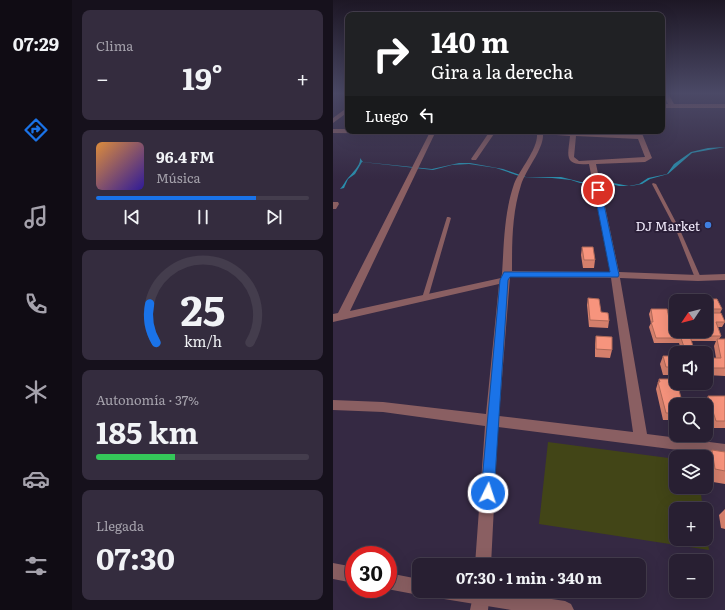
<!DOCTYPE html>
<html lang="es">
<head>
<meta charset="utf-8">
<style>
  body { margin:0; font-family:Literata,serif; background:#342c3e; color:#f1f3f6; height:100vh; display:flex; flex-direction:column; font-size:15px; white-space:nowrap }
  * { box-sizing:border-box; margin:0 }
  p { font-size:13px; color:#a5a2ac }
  .icon { flex:none; width:22px; height:22px; fill:none; stroke:currentColor; stroke-width:2; stroke-linecap:round; stroke-linejoin:round }
  .map { position:relative; flex:1; overflow:hidden }
  .drawer { display:flex; flex-direction:column; gap:10px; padding:10px; background:#16111c; width:261px }
  .drawer>* { flex:none }
  .banner { position:absolute; left:12px; top:12px; width:320px; height:122px; border-radius:8px; box-shadow:0 4px 16px #0002,0 0 0 1px #443d4d; background:#202124; color:#fff; overflow:hidden }
  .needle { width:26px; rotate:235deg }
  .fabs { position:absolute; left:336px; top:294px; display:grid; gap:8px }
  .fabs a { display:grid; place-items:center; width:44px; height:44px; border-radius:8px; background:#281f32; box-shadow:0 4px 16px #0002,0 0 0 1px #443d4d; font-size:20px }
  .speed { position:absolute; left:12px; top:546px; display:flex; gap:8px; font-size:20px; font-weight:700; text-align:center }
  .speed>* { display:grid; place-content:center; width:52px; height:52px; border-radius:50%; background:#281f32; box-shadow:0 4px 16px #0002,0 0 0 1px #443d4d; line-height:1 }
  .speed .limit { border:6px solid #d22; background:#fff; color:#111 }
  .pin { position:absolute; display:grid; place-items:center; width:34px; height:34px; color:#fff; margin:-17px; border:2px solid #fff; border-radius:50%; box-shadow:0 1px 4px #0007 }
  .me { position:absolute; width:44px; margin:-22px; rotate:4deg; stroke-linejoin:round; filter:drop-shadow(0 0 3px #0008) }
  .turn { display:flex; align-items:center; gap:14px; height:84px; padding:0 20px; font-size:18px }
  .turn .icon { width:52px; height:52px; stroke-width:2.5 }
  .turn b { display:block; font-size:28px; line-height:34px }
  .then { display:flex; align-items:center; height:38px; padding:0 20px; background:#0003; gap:8px; font-size:15px }
  .big { font-size:30px; font-weight:700; line-height:1.1 }
  .drawer .tile { flex:1; display:flex; flex-direction:column; justify-content:center; gap:6px; min-width:0; padding:0 14px; border-radius:8px; background:#342c3e }
  .drawer .dial { align-items:center; gap:0 }
  .dial svg { height:104px; overflow:visible; fill:none; stroke:#443d4d; stroke-width:7; stroke-linecap:round; text-anchor:middle }
  .dial text { fill:#f1f3f6; stroke:none }
  .song { display:flex; align-items:center; gap:12px }
  .cover { width:48px; height:48px; border-radius:6px; background:linear-gradient(135deg,hsl(30 70% 55%),hsl(250 70% 35%)) }
  .played { height:4px; border-radius:2px; background:linear-gradient(90deg,#1a73e8 75%,#443d4d 75%) }
  .keys { display:flex; justify-content:space-around; direction:ltr }
  .heat { display:flex; justify-content:space-between; align-items:center; font-size:22px; direction:ltr }
  .charge { height:6px; border-radius:3px; background:linear-gradient(90deg,#34c759 37%,#443d4d 0) }
  .trip { position:absolute; left:79px; top:558px; width:234px; height:40px; border-radius:8px; background:#281f32; box-shadow:0 4px 16px #0002,0 0 0 1px #443d4d; font-weight:700; line-height:40px; text-align:center }
  main { display:flex; flex:1; min-height:0 }
  .menu { display:flex; flex-direction:column; width:72px; justify-content:space-around; align-items:center; background:#100c14; color:#a5a2ac }
  .menu .icon { width:28px; height:28px }
  .menu .selected { color:#1a73e8 }
  .menu b { font-size:18px; color:#f1f3f6 }
  .map>svg:first-child { display:block }
</style>
</head>
<body>
<main>
<nav class="menu">
<b>07:29</b>
<svg class="icon selected" aria-label="directions" viewBox="0 0 24 24"><path d="M12 3l9 9-9 9-9-9zM9 14v-3h6M13 9l2 2-2 2"/></svg>
<svg class="icon" aria-label="music" viewBox="0 0 24 24"><path d="M9 18V5l10-2v13"/><circle cx="6" cy="18" r="3"/><circle cx="16" cy="16" r="3"/></svg>
<svg class="icon" aria-label="phone" viewBox="0 0 24 24"><path d="M5 4h4l2 5-3 2q2 4 5 5l2-3 5 2v4C11 20 4 13 5 4z"/></svg>
<svg class="icon" aria-label="climate" viewBox="0 0 24 24"><path d="M12 3v18M4 7l16 10M4 17L20 7"/></svg>
<svg class="icon" aria-label="car" viewBox="0 0 24 24"><path d="M5 17H2v-5l4-1 3-4h7l3 4 3 1v5h-3M9 17h6M6 11h13"/><circle cx="7" cy="17" r="2"/><circle cx="17" cy="17" r="2"/></svg>
<svg class="icon" aria-label="filters" viewBox="0 0 24 24"><path d="M4 7h16M4 17h16"/><circle cx="9" cy="7" r="2"/><circle cx="15" cy="17" r="2"/></svg>
</nav>
<section class="drawer">
<div class="tile"><p>Clima</p>
<div class="heat"><a>−</a><b class="big">19°</b><a>+</a></div>
</div>
<div class="tile">
<div class="song"><i class="cover"></i><div><b>96.4 FM</b><p>Música</p></div></div>
<div class="played"></div>
<div class="keys"><svg class="icon" aria-label="previous" viewBox="0 0 24 24"><path d="M18 5L8 12l10 7zM5 5v14"/></svg><svg class="icon" aria-label="pause" viewBox="0 0 24 24"><path d="M8 5v14M16 5v14"/></svg><svg class="icon" aria-label="next" viewBox="0 0 24 24"><path d="M6 5l10 7-10 7zM19 5v14"/></svg></div>
</div>
<div class="tile dial"><svg viewBox="0 0 100 80">
<path d="M14 69A42 42 0 1 1 86 69"/>
<path d="M14 69A42 42 0 0 1 9 39" stroke="#1a73e8"/>
<text x="50" y="56" font-size="32" font-weight="700">25</text>
<text x="50" y="72" font-size="11">km/h</text>
</svg></div>
<div class="tile"><p>Autonomía · 37%</p><b class="big">185 km</b><div class="charge"></div></div>
<div class="tile"><p>Llegada</p><b class="big">07:30</b></div>
</section>
<div class="map">
<svg width="392" height="610" viewBox="0 0 392 610">
  <rect width="100%" height="100%" fill="#352943"/>
  <path fill="#424517" d="M 215,442 L 343,459 L 343,487 L 367,487 L 370,509 L 343,509 L 343,539 L 373,539 L 373,531 L 376,550 L 206,524 Z"/>
  <path fill="#2a8dac" d="M 392,147 L 359,153 L 335,174 L 317,179 L 309,184 L 298,186 L 286,186 L 274,183 L 247,183 L 238,180 L 219,178 L 189,177 L 163,168 L 136,164 L 119,165 L 100,170 L 29,162 L 22,174 L 15,179 L 11,188 L 7,189 C 11,185 12,181 15,178 C 20,172 28,165 27,158 L 30,162 L 99,169 L 126,163 L 137,163 L 170,169 L 193,177 L 228,177 L 248,182 L 275,182 L 296,186 L 306,184 L 315,178 L 334,174 L 341,164 L 358,152 L 375,148 Z"/>
  <g fill="none" stroke-linecap="round" stroke-linejoin="round">
    <path fill="#8a5f62" fill-rule="evenodd" d="M 320,183 L 323,184 L 347,230 L 368,278 L 367,279 L 365,280 L 362,278 L 343,230 L 319,184 Z
      M 114,217 L 116,217 L 118,218 L 95,298 L 92,300 L 89,298 Z"/>
    <path fill="#8a5f62" fill-rule="evenodd" d="M 330,93 L 335,93 L 341,104 L 392,104 L 392,108 L 329,108 L 329,104 L 335,104 Z
      M 15,107 L 15,112 L 0,123 L 0,118 Z
      M 0,129 L 15,129 L 15,131 L 103,131 L 17,311 L 168,278 L 169,274 C 171,244 171,213 181,184 C 187,169 205,149 204,134 L 179,133 L 176,131 L 217,131 L 303,135 L 302,131 L 308,131 L 319,158 L 312,162 L 263,164 L 286,272 L 365,275 L 392,274 L 392,280 L 365,281 L 287,278 L 314,434 L 392,444 L 392,456 L 165,427 L 158,565 L 142,565 L 152,426 L 50,412 L 0,410 L 0,400 L 50,402 L 153,414 L 166,284 L 0,322 L 0,314 L 5,313 L 96,134 L 0,133 ZM 210,134 L 237,136 C 235,156 230,166 256,164 L 277,272 L 179,271 C 179,242 179,213 188,185 C 193,169 211,149 210,134 ZM 243,136 L 305,139 L 312,157 L 246,161 L 241,157 ZM 177,277 L 278,278 L 300,432 L 166,416 Z
      M 157,131 L 163,131 L 143,160 L 139,160 L 138,159 Z
      M 0,202 L 5,202 L 6,204 L 3,209 L 0,209 Z
      M 141,591 L 157,591 L 155,610 L 137,610 Z"/>
    <path fill="#8a5f62" fill-rule="evenodd" d="M 0,563 L 21,567 L 21,583 L 0,579 Z
      M 55,573 L 86,579 L 86,591 L 93,591 L 92,593 L 86,595 L 54,589 Z
      M 103,591 L 165,591 L 232,601 L 238,604 L 241,610 L 178,610 L 111,599 L 105,597 Z"/>
  </g>
  <path fill="#d47f6c" d="M 249,247 L 262,260 L 261,268 L 250,268 L 248,255 Z
    M 255,298 L 276,321 L 275,328 L 256,327 L 254,305 Z
    M 376,299 L 389,309 L 387,313 L 392,322 L 389,327 L 385,327 L 388,336 L 386,339 L 392,339 L 392,376 L 373,375 L 373,358 L 383,358 L 381,346 L 383,341 L 358,341 L 362,353 L 349,353 L 346,343 L 321,343 L 316,327 L 318,323 L 316,314 L 318,309 L 336,318 L 373,331 L 378,313 L 374,303 Z
    M 263,336 L 279,350 L 277,358 L 262,357 L 262,344 Z
    M 330,356 L 343,356 L 343,375 L 330,375 L 327,364 Z
    M 326,379 L 343,405 L 343,420 L 330,420 L 323,389 Z
    M 375,396 L 392,396 L 392,428 L 379,428 L 373,408 L 373,405 L 372,405 L 372,403 Z
    M 379,450 L 392,452 L 392,484 L 374,481 L 373,476 L 373,459 Z
    M 392,509 L 392,529 L 388,528 L 386,515 Z"/>
  <path fill="#f7947d" stroke="#ad6858" d="M 249,247 L 260,247 L 262,260 L 251,260 Z
    M 255,298 L 266,299 L 268,312 L 275,313 L 276,321 L 257,320 Z
    M 376,299 L 384,299 L 389,309 L 380,309 Z
    M 318,309 L 334,309 L 336,318 L 343,319 L 343,331 L 373,331 L 373,313 L 388,313 L 392,322 L 383,322 L 388,336 L 357,336 L 362,353 L 353,353 L 348,338 L 323,338 L 318,322 L 320,322 Z
    M 263,336 L 279,337 L 279,350 L 263,349 Z
    M 384,339 L 392,339 L 392,368 L 373,368 L 373,358 L 388,358 Z
    M 330,356 L 343,356 L 343,367 L 333,367 Z
    M 326,379 L 343,379 L 343,383 L 344,383 L 350,405 L 343,405 L 343,413 L 333,413 L 325,382 L 327,382 Z
    M 375,396 L 392,396 L 392,421 L 383,421 Z
    M 379,450 L 392,452 L 392,471 L 382,469 Z"/>
  <linearGradient id="sky" x2="0" y2="1"><stop stop-color="#1d1725"/><stop offset="0.52" stop-color="#4b4966"/><stop offset="1" stop-color="#4b4966" stop-opacity="0"/></linearGradient>
  <rect width="392" height="179" fill="url(#sky)"/>
  <path fill="#1a73e8" stroke="#114b97" d="M 265,188 L 268,190 L 286,275 L 285,277 L 177,277 L 175,280 L 161,493 L 159,497 L 155,499 L 150,497 L 148,493 L 167,280 L 171,272 L 277,272 L 261,190 Z"/>
  <circle fill="#3f7fe0" stroke="#2b1f38" stroke-width="1.5" cx="375" cy="225" r="4"/>
  <g text-anchor="middle" dominant-baseline="central" stroke-width="4" stroke-linejoin="round" paint-order="stroke">
    <g font-size="13" fill="#f2ebfc" stroke="#2b1f38" text-anchor="end">
      <text x="367" y="225">DJ Market</text>
    </g>
  </g>
</svg>
<div class="fabs">
<a><svg class="needle" viewBox="-14 -14 28 28"><path d="M0-13l5 13h-10z" fill="#e53935"/><path d="M0 13l5-13h-10z" fill="#a5a2ac"/></svg></a>
<a><svg class="icon" aria-label="sound" viewBox="0 0 24 24"><path d="M4 9h4l5-4v14l-5-4H4zM17 9q2 3 0 6"/></svg></a>
<a><svg class="icon" aria-label="search" viewBox="0 0 24 24"><circle cx="10" cy="10" r="6"/><path d="M15 15l6 6"/></svg></a>
<a><svg class="icon" aria-label="layers" viewBox="0 0 24 24"><path d="M12 4l9 5-9 5-9-5zM3 14l9 5 9-5"/></svg></a>
<a>+</a>
<a>−</a>
</div>
<div class="speed"><div class="limit">30</div></div>
<div class="pin" style="left:265px;top:190px;background:#d93025"><svg class="icon" aria-label="arrive" viewBox="0 0 24 24"><path d="M6 21V4h12l-3 4 3 4H6"/></svg></div>
<svg class="me" style="left:155px;top:493px" viewBox="-20 -20 40 40"><circle r="17" fill="#1a73e8" stroke="#fff" stroke-width="3"/><path d="M0-11L8 9 0 5-8 9z" fill="#fff"/></svg>
<div class="trip">07:30 · 1 min · 340 m</div>
<div class="banner">
<div class="turn"><svg class="icon" aria-label="right" viewBox="0 0 24 24"><path d="M7 20v-9h11M14 6l5 5-5 5"/></svg><div><b>140 m</b>Gira a la derecha</div></div>
<div class="then">Luego<svg class="icon" aria-label="left" viewBox="0 0 24 24"><path d="M17 20v-9H6M10 6l-5 5 5 5"/></svg></div>
</div>
</div>
</main>
</body>
</html>
